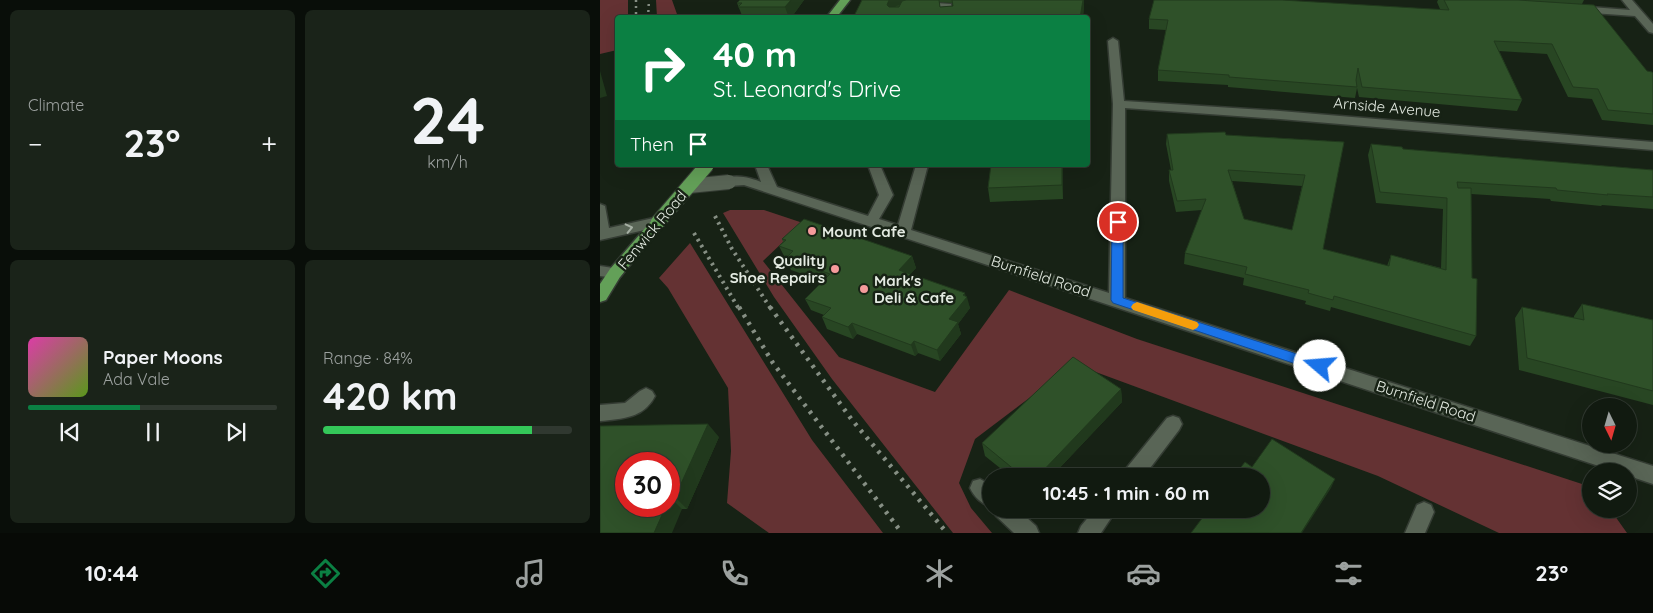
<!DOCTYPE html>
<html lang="en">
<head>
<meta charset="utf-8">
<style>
  body { margin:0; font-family:Quicksand,sans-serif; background:#1a2319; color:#f1f3f6; height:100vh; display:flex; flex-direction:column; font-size:19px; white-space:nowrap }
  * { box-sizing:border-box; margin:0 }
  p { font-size:16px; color:#9ca19f }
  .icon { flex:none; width:28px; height:28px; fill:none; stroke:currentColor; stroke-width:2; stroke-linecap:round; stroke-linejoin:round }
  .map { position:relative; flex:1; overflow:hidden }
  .sheet { display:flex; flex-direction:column; gap:10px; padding:10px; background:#090e09; width:600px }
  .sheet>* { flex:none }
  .top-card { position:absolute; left:15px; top:15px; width:475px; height:152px; border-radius:5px; box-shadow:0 5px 20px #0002,0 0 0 1px #303830; background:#0b8043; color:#fff; overflow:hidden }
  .needle { width:32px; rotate:175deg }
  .fabs { position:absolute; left:982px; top:398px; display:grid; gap:10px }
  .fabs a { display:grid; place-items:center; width:55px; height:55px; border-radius:50%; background:#111a10; box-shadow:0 5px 20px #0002,0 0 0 1px #303830; font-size:25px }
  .speed { position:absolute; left:15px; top:452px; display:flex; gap:10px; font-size:25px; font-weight:700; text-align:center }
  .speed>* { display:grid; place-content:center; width:65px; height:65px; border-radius:50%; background:#111a10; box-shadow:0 5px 20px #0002,0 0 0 1px #303830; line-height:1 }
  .speed .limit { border:8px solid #d22; background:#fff; color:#111 }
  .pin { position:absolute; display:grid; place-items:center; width:42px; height:42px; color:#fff; margin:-21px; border:2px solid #fff; border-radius:50%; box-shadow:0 1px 5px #0007 }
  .me { position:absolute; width:55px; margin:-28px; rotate:288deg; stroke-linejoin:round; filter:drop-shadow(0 0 4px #0008) }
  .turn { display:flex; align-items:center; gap:18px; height:105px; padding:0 15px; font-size:22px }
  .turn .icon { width:65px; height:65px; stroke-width:2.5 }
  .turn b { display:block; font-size:35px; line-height:42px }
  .then { display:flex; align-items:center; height:48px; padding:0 15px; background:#0003; gap:10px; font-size:19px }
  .big { font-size:38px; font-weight:700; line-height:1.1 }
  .sheet .widget { flex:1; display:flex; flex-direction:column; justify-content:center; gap:8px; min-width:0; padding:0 18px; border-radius:8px; background:#1a2319 }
  .sheet .dial { align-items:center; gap:0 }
  .dial b { font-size:65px; line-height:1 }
  .song { display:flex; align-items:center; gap:15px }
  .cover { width:60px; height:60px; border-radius:8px; background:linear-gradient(135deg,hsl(320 70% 55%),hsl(90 70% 35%)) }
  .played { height:5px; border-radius:2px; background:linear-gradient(90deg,#0b8043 45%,#303830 45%) }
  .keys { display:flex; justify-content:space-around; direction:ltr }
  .heat { display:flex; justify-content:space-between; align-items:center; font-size:28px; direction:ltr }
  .charge { height:8px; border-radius:4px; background:linear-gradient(90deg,#34c759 84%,#303830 0) }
  .sheet .tiles { flex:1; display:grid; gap:10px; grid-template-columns:repeat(2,1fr) }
  .trip { position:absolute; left:382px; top:468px; width:288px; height:50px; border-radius:25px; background:#111a10; box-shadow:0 5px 20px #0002,0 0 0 1px #303830; font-weight:700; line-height:50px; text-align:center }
  .tab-bar { display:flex; height:80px; justify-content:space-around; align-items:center; background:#070a06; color:#9ca19f }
  .tab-bar .icon { width:35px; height:35px }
  .tab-bar .current { color:#0b8043 }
  .tab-bar b { font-size:22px; color:#f1f3f6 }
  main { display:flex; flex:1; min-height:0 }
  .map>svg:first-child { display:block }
</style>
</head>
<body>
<main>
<section class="sheet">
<div class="tiles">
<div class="widget"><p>Climate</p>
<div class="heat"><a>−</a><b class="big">23°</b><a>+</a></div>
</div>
<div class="widget dial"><b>24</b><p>km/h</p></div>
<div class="widget">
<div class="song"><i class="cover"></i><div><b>Paper Moons</b><p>Ada Vale</p></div></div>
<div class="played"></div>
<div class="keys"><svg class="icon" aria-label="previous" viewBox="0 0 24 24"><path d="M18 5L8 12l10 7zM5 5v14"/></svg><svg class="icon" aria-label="pause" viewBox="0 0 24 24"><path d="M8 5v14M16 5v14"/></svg><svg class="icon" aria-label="next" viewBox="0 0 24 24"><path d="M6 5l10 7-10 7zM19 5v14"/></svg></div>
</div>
<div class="widget"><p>Range · 84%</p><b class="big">420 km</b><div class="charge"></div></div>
</div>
</section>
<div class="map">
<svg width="1053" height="533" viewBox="0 0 1053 533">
  <rect width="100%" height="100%" fill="#172215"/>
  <path fill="#643233" d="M 0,0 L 28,0 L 28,17 L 18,18 L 17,50 L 0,54 Z
    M 56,0 L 72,0 L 78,17 L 57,17 Z
    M 130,210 L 164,210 L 203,223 L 163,261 L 239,357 L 335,392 L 409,290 L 537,339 L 982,484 L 991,492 L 991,509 L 1010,509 L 1027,533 L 899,533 L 778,476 L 474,364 L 375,439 L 359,483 L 371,508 L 392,533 L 353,533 L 232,379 L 174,297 L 123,213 Z
    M 90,243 L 212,440 L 283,533 L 169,533 L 127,503 L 131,451 L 128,388 L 68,288 L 59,278 Z"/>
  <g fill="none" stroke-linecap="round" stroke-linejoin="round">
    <g stroke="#343c33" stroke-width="3">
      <path id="minor" d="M 1022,0 L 1032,0 L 1053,24 L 1053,33 L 1049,32 L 1035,16 L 978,12 L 973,9 L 978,6 L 1030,10 Z
        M 321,2 L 351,4 L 354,18 L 344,18 L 343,9 L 321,8 L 303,12 L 302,18 L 292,18 L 296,8 Z
        M 513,38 L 518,41 L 524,101 L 680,111 L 1053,142 L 1053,150 L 680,119 L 525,108 L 525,298 L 1053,466 L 1053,484 L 1029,476 L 1029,471 L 1014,471 L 144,185 L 129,186 L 122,182 C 131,172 151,178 161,182 L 155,165 L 167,165 L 177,187 L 268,216 L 279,195 L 268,165 L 280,165 L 293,195 L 279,219 L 298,225 L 316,165 L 328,165 L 311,230 L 509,293 L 513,104 L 508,41 Z
        M 0,204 L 5,206 L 9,228 L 58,217 L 63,219 L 65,222 L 63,225 L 58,227 L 0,240 Z
        M 0,266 L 20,269 L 23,273 L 20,277 L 15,278 L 0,276 Z
        M 46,388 L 52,391 L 55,396 C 44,418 22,419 0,421 L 0,405 L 25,403 L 40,391 Z
        M 573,416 L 579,418 L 582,424 L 579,430 L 544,476 L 522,476 L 525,470 L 567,418 Z
        M 380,479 L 391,485 L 391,507 C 382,504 374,497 370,488 L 373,481 Z
        M 824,502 L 831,505 L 834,512 L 825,533 L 805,533 L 817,505 Z
        M 393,509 L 417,509 L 436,526 L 439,533 L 414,533 L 396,516 Z
        M 495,509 L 517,509 L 501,533 L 478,533 L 481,526 Z"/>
    </g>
    <g stroke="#343c33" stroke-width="3">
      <path id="major" d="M 240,0 L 250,0 L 236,18 L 226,18 Z
        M 58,217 L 63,219 L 65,222 L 63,225 L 20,277 L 6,300 L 0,302 L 0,284 L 10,269 L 53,219 Z"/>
    </g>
    <use href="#minor" fill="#596556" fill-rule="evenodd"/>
    <use href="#major" fill="#63a058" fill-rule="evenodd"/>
    <path stroke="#868f84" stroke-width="2.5" stroke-dasharray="2 4" stroke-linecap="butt" d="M 36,0 L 36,18
      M 48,18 L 49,0"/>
    <path stroke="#868f84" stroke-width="4" stroke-dasharray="2.5 4.5" stroke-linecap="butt" d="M 115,216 L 132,249 L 171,309
      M 94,233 L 139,309"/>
    <path stroke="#868f84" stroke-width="4.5" stroke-dasharray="3 6" stroke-linecap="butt" d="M 139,307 L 173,363 L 302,533
      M 170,307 L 252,420 L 347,533"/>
    <g stroke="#343c33" stroke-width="16" stroke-linecap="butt">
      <path id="minor-bridge" d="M 89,186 L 129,182"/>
    </g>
    <g stroke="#343c33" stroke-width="16" stroke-linecap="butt">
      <path id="major-bridge" d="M 58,222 L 107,165"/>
    </g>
    <use href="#minor-bridge" stroke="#596556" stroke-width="14"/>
    <use href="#major-bridge" stroke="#63a058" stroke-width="14"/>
  </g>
  <path fill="#284623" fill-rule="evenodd" d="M 204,0 L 191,18 L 143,18 L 137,3 Z
    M 262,0 L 484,0 L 484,4 L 483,18 L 253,18 ZM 339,2 L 352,3 L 353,6 L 340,7 Z
    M 838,0 L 984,0 L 982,4 L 1047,71 L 1053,73 L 1053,125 L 1002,120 L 992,99 L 968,97 L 947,54 L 899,51 L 922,100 L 917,111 L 759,97 L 757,88 L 755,98 L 628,87 L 628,85 L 558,81 L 558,70 L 566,30 L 549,29 L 549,19 L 840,9 L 837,2 Z
    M 567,134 L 626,135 L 744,142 L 723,249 L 787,266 L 791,255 L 841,268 L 843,209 L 776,203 L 768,155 L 771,144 L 803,149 L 1053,170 L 1053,209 L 1002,205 L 1001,206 L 951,201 L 950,199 L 871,194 L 872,278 L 876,336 L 870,346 L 731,307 L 730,311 L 705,304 L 706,301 L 643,285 L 644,278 L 584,264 L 585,253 L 602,210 L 576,212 L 569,181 L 569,170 L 571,170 L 566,144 ZM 632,181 L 702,186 L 692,230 L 644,219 Z
    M 463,165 L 463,199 L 390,202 L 388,188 Z
    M 182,239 L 312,256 L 316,268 L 310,274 L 365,296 L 370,308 L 358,324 L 361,334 L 340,361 L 318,353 L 315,356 L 257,334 L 253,339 L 227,329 L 222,317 L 224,315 L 211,310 L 205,299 L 223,281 L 191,270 L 179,246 L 183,242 Z
    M 982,304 L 1053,320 L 1053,405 L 919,370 L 915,318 L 922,307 L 974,318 L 974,316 Z
    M 521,389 L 522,402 L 452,476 L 410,476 L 385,456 L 382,443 Z
    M 119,437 L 87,509 L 82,509 L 0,533 Z"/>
  <path fill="#21391d" d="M 191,0 L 204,0 L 191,18 L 189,18 L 185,7 Z
    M 289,0 L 321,0 L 296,6 L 290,17 L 287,5 Z
    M 483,0 L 484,0 L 484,4 L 483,18 L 480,18 Z
    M 0,71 L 7,96 L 0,98 Z
    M 462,165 L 463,165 L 463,199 L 462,185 Z
    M 312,256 L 316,268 L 303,282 L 299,270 Z
    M 365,293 L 366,298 L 367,297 L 370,308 L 358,324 L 361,334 L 340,361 L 337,350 L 349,319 Z
    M 252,323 L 257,334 L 253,339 L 248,327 Z
    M 314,341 L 318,353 L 315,356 L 311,345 Z
    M 521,389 L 522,402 L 452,476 L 438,476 Z
    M 108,424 L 119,437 L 87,509 L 75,497 Z
    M 735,479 L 731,488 L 702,533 L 701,533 Z
    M 70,497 L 82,509 L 72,533 L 54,533 L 66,506 L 69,506 L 69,500 Z"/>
  <path fill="#2f5129" stroke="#21391d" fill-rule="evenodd" d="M 140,0 L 191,0 L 185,7 L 138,7 L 142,3 L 137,3 Z
    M 262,0 L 289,0 L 287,5 L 289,7 L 299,7 L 302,1 L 306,0 L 339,0 L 340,7 L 353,6 L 352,0 L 483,0 L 480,18 L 253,18 Z
    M 554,0 L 682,0 L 849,10 L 844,0 L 918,0 L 994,5 L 1047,71 L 1052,72 L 1053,73 L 1053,114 L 1008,110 L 998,89 L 973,87 L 952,44 L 894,41 L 922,100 L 762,87 L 758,68 L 756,80 L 757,87 L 629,77 L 629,75 L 558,70 L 568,20 L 549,19 Z
    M 625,132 L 626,135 L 744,142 L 723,249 L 789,266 L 791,255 L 846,270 L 847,198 L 780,192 L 771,144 L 802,147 L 803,149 L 1053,170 L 1053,197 L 1007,194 L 1008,195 L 957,190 L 956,188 L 857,182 L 858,188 L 871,188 L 872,278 L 877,279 L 876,336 L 734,296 L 733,300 L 708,293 L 709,290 L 645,274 L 647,267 L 585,253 L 606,199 L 577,201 L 569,170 L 573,170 L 567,134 ZM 628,170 L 705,175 L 692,230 L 644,219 Z
    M 391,165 L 462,165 L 462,185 L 388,188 Z
    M 204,219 L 312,256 L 299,270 L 365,293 L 363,295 L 367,297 L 349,319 L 358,322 L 337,350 L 314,341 L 311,345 L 252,323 L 248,327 L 222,317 L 231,308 L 205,299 L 230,274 L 186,258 L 193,251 L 179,246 L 186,240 L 182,239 Z
    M 982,304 L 1053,320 L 1053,391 L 927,358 L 922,307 L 984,320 Z
    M 473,357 L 521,389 L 438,476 L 422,476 L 382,443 Z
    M 108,424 L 75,497 L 70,497 L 69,500 L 69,464 L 26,464 L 26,506 L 66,506 L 54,533 L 0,533 L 0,426 Z
    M 672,439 L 735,479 L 701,533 L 591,533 L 609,509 L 661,509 L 661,476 L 634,476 L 645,462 L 652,467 Z"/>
  <defs><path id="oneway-chevron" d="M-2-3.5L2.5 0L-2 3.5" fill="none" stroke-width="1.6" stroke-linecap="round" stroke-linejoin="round" transform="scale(1.25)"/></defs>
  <use stroke="#a5afa3" href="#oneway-chevron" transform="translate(29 228) rotate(-13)"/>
  <path fill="#1a73e8" stroke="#114b97" d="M 518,218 L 523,222 L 523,298 L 725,363 L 727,366 L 725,370 L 720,372 L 513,303 L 511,300 L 512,222 Z"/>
  <path fill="#f59e0b" d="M 537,302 L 597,322 L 599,325 L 597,328 L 593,330 L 533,310 L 531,307 L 533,304 Z"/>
  <g fill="#f59b9b" stroke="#172215" stroke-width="2">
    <circle cx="212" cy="231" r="5"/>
    <circle cx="235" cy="269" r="5"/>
    <circle cx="264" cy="289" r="5"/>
  </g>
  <g text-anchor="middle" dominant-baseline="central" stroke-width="5" stroke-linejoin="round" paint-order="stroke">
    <g font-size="15" fill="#e4ebe2" stroke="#172215">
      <text transform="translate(787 107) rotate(5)">Arnside Avenue</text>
      <text transform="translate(52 230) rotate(-50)">Fenwick Road</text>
      <text transform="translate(441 276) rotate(18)">Burnfield Road</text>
      <text transform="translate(826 401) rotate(18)">Burnfield Road</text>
    </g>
    <g font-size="15" font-weight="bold" fill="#e4ebe2" stroke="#172215" text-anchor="start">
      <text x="222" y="231">Mount Cafe</text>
      <text x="225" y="260" text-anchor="end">Quality<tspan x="225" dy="17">Shoe Repairs</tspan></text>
      <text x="274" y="280">Mark's<tspan x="274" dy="17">Deli &amp; Cafe</tspan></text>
    </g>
  </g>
</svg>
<div class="fabs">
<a><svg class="needle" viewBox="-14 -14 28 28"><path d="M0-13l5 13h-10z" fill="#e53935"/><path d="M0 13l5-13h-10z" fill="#9ca19f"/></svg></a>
<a><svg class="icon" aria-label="layers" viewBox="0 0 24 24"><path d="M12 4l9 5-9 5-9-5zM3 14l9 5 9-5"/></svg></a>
</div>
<div class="speed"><div class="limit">30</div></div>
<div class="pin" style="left:518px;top:222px;background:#d93025"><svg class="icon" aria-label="arrive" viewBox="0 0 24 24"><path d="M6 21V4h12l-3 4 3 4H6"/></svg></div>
<svg class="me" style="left:720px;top:366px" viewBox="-20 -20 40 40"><circle r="19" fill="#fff"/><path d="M0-13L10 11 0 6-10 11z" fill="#1a73e8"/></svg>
<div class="trip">10:45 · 1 min · 60 m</div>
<div class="top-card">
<div class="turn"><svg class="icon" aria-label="right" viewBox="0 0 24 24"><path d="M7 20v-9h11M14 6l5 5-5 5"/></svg><div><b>40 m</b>St. Leonard's Drive</div></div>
<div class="then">Then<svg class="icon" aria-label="arrive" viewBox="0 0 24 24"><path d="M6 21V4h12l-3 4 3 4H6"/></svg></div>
</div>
</div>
</main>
<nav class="tab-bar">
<b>10:44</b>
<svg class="icon current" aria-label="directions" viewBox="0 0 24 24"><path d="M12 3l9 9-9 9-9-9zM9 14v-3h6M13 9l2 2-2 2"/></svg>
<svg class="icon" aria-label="music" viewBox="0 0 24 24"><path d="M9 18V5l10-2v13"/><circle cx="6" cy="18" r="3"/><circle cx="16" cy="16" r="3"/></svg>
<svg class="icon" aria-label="phone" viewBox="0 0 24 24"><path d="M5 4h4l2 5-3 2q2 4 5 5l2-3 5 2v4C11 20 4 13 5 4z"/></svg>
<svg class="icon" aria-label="climate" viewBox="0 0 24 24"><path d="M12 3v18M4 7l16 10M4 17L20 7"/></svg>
<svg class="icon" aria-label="car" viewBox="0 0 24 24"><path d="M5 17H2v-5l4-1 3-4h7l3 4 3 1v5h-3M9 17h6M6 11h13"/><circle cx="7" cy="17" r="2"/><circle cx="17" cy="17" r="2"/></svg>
<svg class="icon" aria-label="filters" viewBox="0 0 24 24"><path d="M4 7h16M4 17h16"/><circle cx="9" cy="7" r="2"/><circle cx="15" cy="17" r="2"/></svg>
<b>23°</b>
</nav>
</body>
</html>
